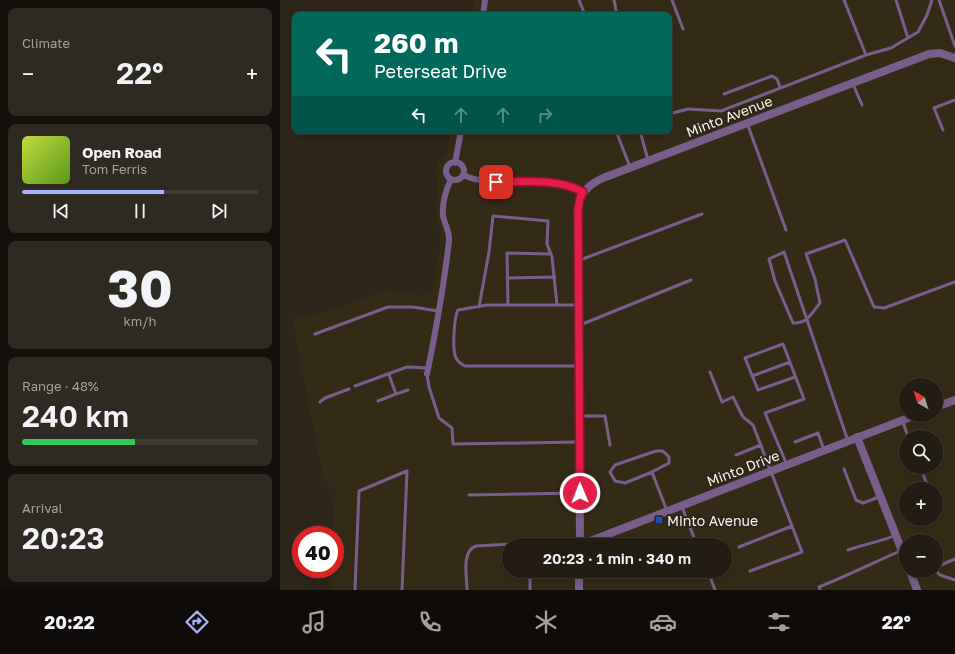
<!DOCTYPE html>
<html lang="en">
<head>
<meta charset="utf-8">
<style>
  body { margin:0; font-family:"Golos Text",sans-serif; background:#2e2921; color:#f1f3f6; height:100vh; display:flex; flex-direction:column; font-size:15px; white-space:nowrap }
  * { box-sizing:border-box; margin:0 }
  p { font-size:13px; color:#a2a1a0 }
  .icon { flex:none; width:22px; height:22px; fill:none; stroke:currentColor; stroke-width:2; stroke-linecap:round; stroke-linejoin:round }
  .map { position:relative; flex:1; overflow:hidden }
  .panel { display:flex; flex-direction:column; gap:8px; padding:8px; background:#130f0a; width:280px }
  .panel>* { flex:none }
  .top-card { position:absolute; left:12px; top:12px; width:380px; height:122px; border-radius:8px; box-shadow:0 2px 10px #0003,0 0 0 1px #3f3a33; background:#00695c; color:#fff; overflow:hidden }
  .needle { width:26px; rotate:321deg }
  .buttons { position:absolute; left:619px; top:378px; display:grid; gap:8px }
  .buttons a { display:grid; place-items:center; width:44px; height:44px; border-radius:50%; background:#221c13; box-shadow:0 2px 10px #0003,0 0 0 1px #3f3a33; font-size:20px }
  .speed { position:absolute; left:12px; top:526px; display:flex; gap:8px; font-size:20px; font-weight:700; text-align:center }
  .speed>* { display:grid; place-content:center; width:52px; height:52px; border-radius:50%; background:#221c13; box-shadow:0 2px 10px #0003,0 0 0 1px #3f3a33; line-height:1 }
  .speed .limit { border:6px solid #d22; background:#fff; color:#111 }
  .pin { position:absolute; display:grid; place-items:center; width:34px; height:34px; color:#fff; margin:-17px; border-radius:8px; box-shadow:0 2px 6px #0006 }
  .me { position:absolute; width:44px; margin:-22px; rotate:359deg; stroke-linejoin:round; filter:drop-shadow(0 0 3px #0008) }
  .turn { display:flex; align-items:center; gap:14px; height:84px; padding:0 16px; font-size:18px }
  .turn .icon { width:52px; height:52px; stroke-width:2.5 }
  .turn b { display:block; font-size:28px; line-height:34px }
  .lanes { display:flex; align-items:center; height:38px; padding:0 16px; background:#0003; justify-content:center; gap:20px; direction:ltr }
  .lanes .off { opacity:.35 }
  .big { font-size:30px; font-weight:600; line-height:1.1 }
  .panel .tile { flex:1; display:flex; flex-direction:column; justify-content:center; gap:6px; min-width:0; padding:0 14px; border-radius:8px; background:#2e2921 }
  .panel .dial { align-items:center; gap:0 }
  .dial b { font-size:52px; line-height:1 }
  .song { display:flex; align-items:center; gap:12px }
  .cover { width:48px; height:48px; border-radius:6px; background:linear-gradient(135deg,hsl(70 70% 55%),hsl(90 70% 35%)) }
  .played { height:4px; border-radius:2px; background:linear-gradient(90deg,#a7b1fc 60%,#3f3a33 60%) }
  .keys { display:flex; justify-content:space-around; direction:ltr }
  .heat { display:flex; justify-content:space-between; align-items:center; font-size:22px; direction:ltr }
  .charge { height:6px; border-radius:3px; background:linear-gradient(90deg,#34c759 48%,#3f3a33 0) }
  .trip { position:absolute; left:222px; top:538px; width:230px; height:40px; border-radius:20px; background:#221c13; box-shadow:0 2px 10px #0003,0 0 0 1px #3f3a33; font-weight:600; line-height:40px; text-align:center }
  .tabs { display:flex; height:64px; justify-content:space-around; align-items:center; background:#0e0b08; color:#a2a1a0 }
  .tabs .icon { width:28px; height:28px }
  .tabs .active { color:#a7b1fc }
  .tabs b { font-size:18px; color:#f1f3f6 }
  main { display:flex; flex:1; min-height:0 }
  .map>svg:first-child { display:block }
</style>
</head>
<body>
<main>
<section class="panel">
<div class="tile"><p>Climate</p>
<div class="heat"><a>−</a><b class="big">22°</b><a>+</a></div>
</div>
<div class="tile">
<div class="song"><i class="cover"></i><div><b>Open Road</b><p>Tom Ferris</p></div></div>
<div class="played"></div>
<div class="keys"><svg class="icon" aria-label="previous" viewBox="0 0 24 24"><path d="M18 5L8 12l10 7zM5 5v14"/></svg><svg class="icon" aria-label="pause" viewBox="0 0 24 24"><path d="M8 5v14M16 5v14"/></svg><svg class="icon" aria-label="next" viewBox="0 0 24 24"><path d="M6 5l10 7-10 7zM19 5v14"/></svg></div>
</div>
<div class="tile dial"><b>30</b><p>km/h</p></div>
<div class="tile"><p>Range · 48%</p><b class="big">240 km</b><div class="charge"></div></div>
<div class="tile"><p>Arrival</p><b class="big">20:23</b></div>
</section>
<div class="map">
<svg width="675" height="590" viewBox="0 0 675 590">
  <rect width="100%" height="100%" fill="#2d2619"/>
  <path fill="#342b17" fill-rule="evenodd" d="M 194,0 L 675,0 L 675,590 L 50,590 L 51,569 L 55,569 L 55,535 L 53,535 L 55,489 L 44,482 L 12,318 L 44,313 L 106,290 L 142,295 L 152,294 L 161,237 L 156,210 L 158,184 L 156,172 L 159,161 L 167,152 L 171,131 L 389,131 L 389,15 L 191,15 ZM 626,385 L 656,385 L 656,415 L 626,415 ZM 626,437 L 656,437 L 656,467 L 626,467 ZM 626,489 L 656,489 L 656,519 L 626,519 ZM 626,541 L 656,541 L 656,571 L 626,571 ZM 229,545 L 445,545 L 445,571 L 229,571 Z"/>
  <g fill="none" stroke-linecap="round" stroke-linejoin="round">
    <path stroke="#795e8b" stroke-width="3" d="M 299,0 L 305,15
      M 334,0 L 337,15
      M 392,0 L 403,29
      M 564,0 L 586,55
      M 616,0 L 628,38
      M 659,0 L 675,46
      M 573,84 L 582,105
      M 444,94 L 492,76 L 497,79 L 500,87
      M 389,114 L 408,109 L 441,111 L 586,55 L 611,48 L 638,32 L 647,15 L 652,0
      M 467,123 L 506,230
      M 663,130 L 654,108 L 675,100
      M 336,131 L 350,167
      M 360,131 L 368,160
      M 300,260 L 422,214
      M 227,278 L 275,277
      M 228,305 L 227,253 L 271,254
      M 297,305 L 207,305 L 178,310 C 174,317 172,350 176,358 C 178,362 181,364 185,366 L 298,366
      M 199,307 L 209,252 L 213,216 L 268,221 L 267,244 L 272,257 L 277,305
      M 300,325 L 411,280
      M 35,334 L 108,307 L 133,307 L 158,311
      M 430,372 L 442,402 L 453,397 L 463,417 L 473,425 L 522,552 L 470,571
      M 147,374 L 149,387 L 159,418 L 172,428 L 173,444 L 299,442
      M 109,375 L 116,394 L 128,390
      M 472,376 L 510,362
      M 75,386 L 127,367 L 148,368
      M 98,401 L 116,394
      M 40,402 L 45,398 L 69,389
      M 300,416 L 325,416 L 330,445
      M 623,422 L 628,437
      M 568,441 L 504,252 L 489,259 L 495,281 L 513,323 C 527,324 532,313 540,303 L 535,279 L 526,254 L 565,240 L 594,307 L 604,308 L 675,282
      M 515,442 L 538,433 L 544,450
      M 456,455 L 481,445
      M 507,465 L 485,413 L 524,399 L 503,344 L 465,358 L 478,390 L 515,377
      M 640,467 L 649,489
      M 564,469 L 576,500 L 583,503 L 599,497
      M 372,472 L 345,483 L 335,481 L 330,472 L 335,465 L 376,451 L 383,451 L 389,457 L 389,463 L 372,472 L 387,511
      M 189,495 L 298,493
      M 402,507 L 417,545
      M 459,547 L 512,526
      M 568,550 C 584,544 600,542 616,535
      M 656,567 L 675,559
      M 250,571 L 250,590
      M 428,571 L 435,590
      M 656,571 L 660,575 L 675,580
      M 633,577 L 647,571
      M 75,590 L 79,491 L 127,471 L 122,590
      M 187,590 C 187,577 181,551 196,546 L 299,540
      M 540,590 L 539,587 C 567,576 593,563 620,551"/>
    <path stroke="#795e8b" stroke-width="6" d="M 203,15 L 205,0
      M166 171a9 9 0 1 1 18 0a9 9 0 1 1-18 0Z
      M 175,163 L 181,131
      M 183,175 C 221,192 266,171 303,192
      M 147,374 C 156,330 164,285 169,241 C 170,231 164,224 163,215 C 162,203 166,190 171,179"/>
    <path stroke="#795e8b" stroke-width="8" d="M 656,407 L 675,400
      M 577,437 L 626,561
      M 300,545 L 298,210 C 300,193 308,185 323,178 L 649,54 L 660,53 L 675,58
      M 300,545 L 636,415
      M 299,571 L 299,590
      M 630,571 L 637,590"/>
  </g>
  <g fill="none" stroke-linecap="round" stroke-linejoin="round">
    <g stroke="#92132f" stroke-width="10">
      <path id="route" d="M 216,182 C 244,182 277,178 303,192 L 300,198 L 298,210 L 300,493"/>
    </g>
    <use href="#route" stroke="#e11d48" stroke-width="7"/>
  </g>
  <rect fill="#1a4fb4" stroke="#2d2619" stroke-width="1.5" x="375" y="516" width="8" height="8" rx="2"/>
  <g text-anchor="middle" dominant-baseline="central" stroke-width="4" stroke-linejoin="round" paint-order="stroke">
    <g font-size="14" fill="#f7f3ea" stroke="#2d2619">
      <text transform="translate(449 116) rotate(-21)">Minto Avenue</text>
      <text transform="translate(463 468) rotate(-21)">Minto Drive</text>
    </g>
    <g font-size="14" fill="#f7f3ea" stroke="#2d2619" text-anchor="start">
      <text x="387" y="520">Minto Avenue</text>
    </g>
  </g>
</svg>
<div class="buttons">
<a><svg class="needle" viewBox="-14 -14 28 28"><path d="M0-13l5 13h-10z" fill="#e53935"/><path d="M0 13l5-13h-10z" fill="#a2a1a0"/></svg></a>
<a><svg class="icon" aria-label="search" viewBox="0 0 24 24"><circle cx="10" cy="10" r="6"/><path d="M15 15l6 6"/></svg></a>
<a>+</a>
<a>−</a>
</div>
<div class="speed"><div class="limit">40</div></div>
<div class="pin" style="left:216px;top:182px;background:#d93025"><svg class="icon" aria-label="arrive" viewBox="0 0 24 24"><path d="M6 21V4h12l-3 4 3 4H6"/></svg></div>
<svg class="me" style="left:300px;top:493px" viewBox="-20 -20 40 40"><circle r="17" fill="#e11d48" stroke="#fff" stroke-width="3"/><path d="M0-11L8 9 0 5-8 9z" fill="#fff"/></svg>
<div class="trip">20:23 · 1 min · 340 m</div>
<div class="top-card">
<div class="turn"><svg class="icon" aria-label="left" viewBox="0 0 24 24"><path d="M17 20v-9H6M10 6l-5 5 5 5"/></svg><div><b>260 m</b>Peterseat Drive</div></div>
<div class="lanes"><svg class="icon" aria-label="left" viewBox="0 0 24 24"><path d="M17 20v-9H6M10 6l-5 5 5 5"/></svg><svg class="icon off" aria-label="ahead" viewBox="0 0 24 24"><path d="M12 20V5M6 11l6-6 6 6"/></svg><svg class="icon off" aria-label="ahead" viewBox="0 0 24 24"><path d="M12 20V5M6 11l6-6 6 6"/></svg><svg class="icon off" aria-label="right" viewBox="0 0 24 24"><path d="M7 20v-9h11M14 6l5 5-5 5"/></svg></div>
</div>
</div>
</main>
<nav class="tabs">
<b>20:22</b>
<svg class="icon active" aria-label="directions" viewBox="0 0 24 24"><path d="M12 3l9 9-9 9-9-9zM9 14v-3h6M13 9l2 2-2 2"/></svg>
<svg class="icon" aria-label="music" viewBox="0 0 24 24"><path d="M9 18V5l10-2v13"/><circle cx="6" cy="18" r="3"/><circle cx="16" cy="16" r="3"/></svg>
<svg class="icon" aria-label="phone" viewBox="0 0 24 24"><path d="M5 4h4l2 5-3 2q2 4 5 5l2-3 5 2v4C11 20 4 13 5 4z"/></svg>
<svg class="icon" aria-label="climate" viewBox="0 0 24 24"><path d="M12 3v18M4 7l16 10M4 17L20 7"/></svg>
<svg class="icon" aria-label="car" viewBox="0 0 24 24"><path d="M5 17H2v-5l4-1 3-4h7l3 4 3 1v5h-3M9 17h6M6 11h13"/><circle cx="7" cy="17" r="2"/><circle cx="17" cy="17" r="2"/></svg>
<svg class="icon" aria-label="filters" viewBox="0 0 24 24"><path d="M4 7h16M4 17h16"/><circle cx="9" cy="7" r="2"/><circle cx="15" cy="17" r="2"/></svg>
<b>22°</b>
</nav>
</body>
</html>
